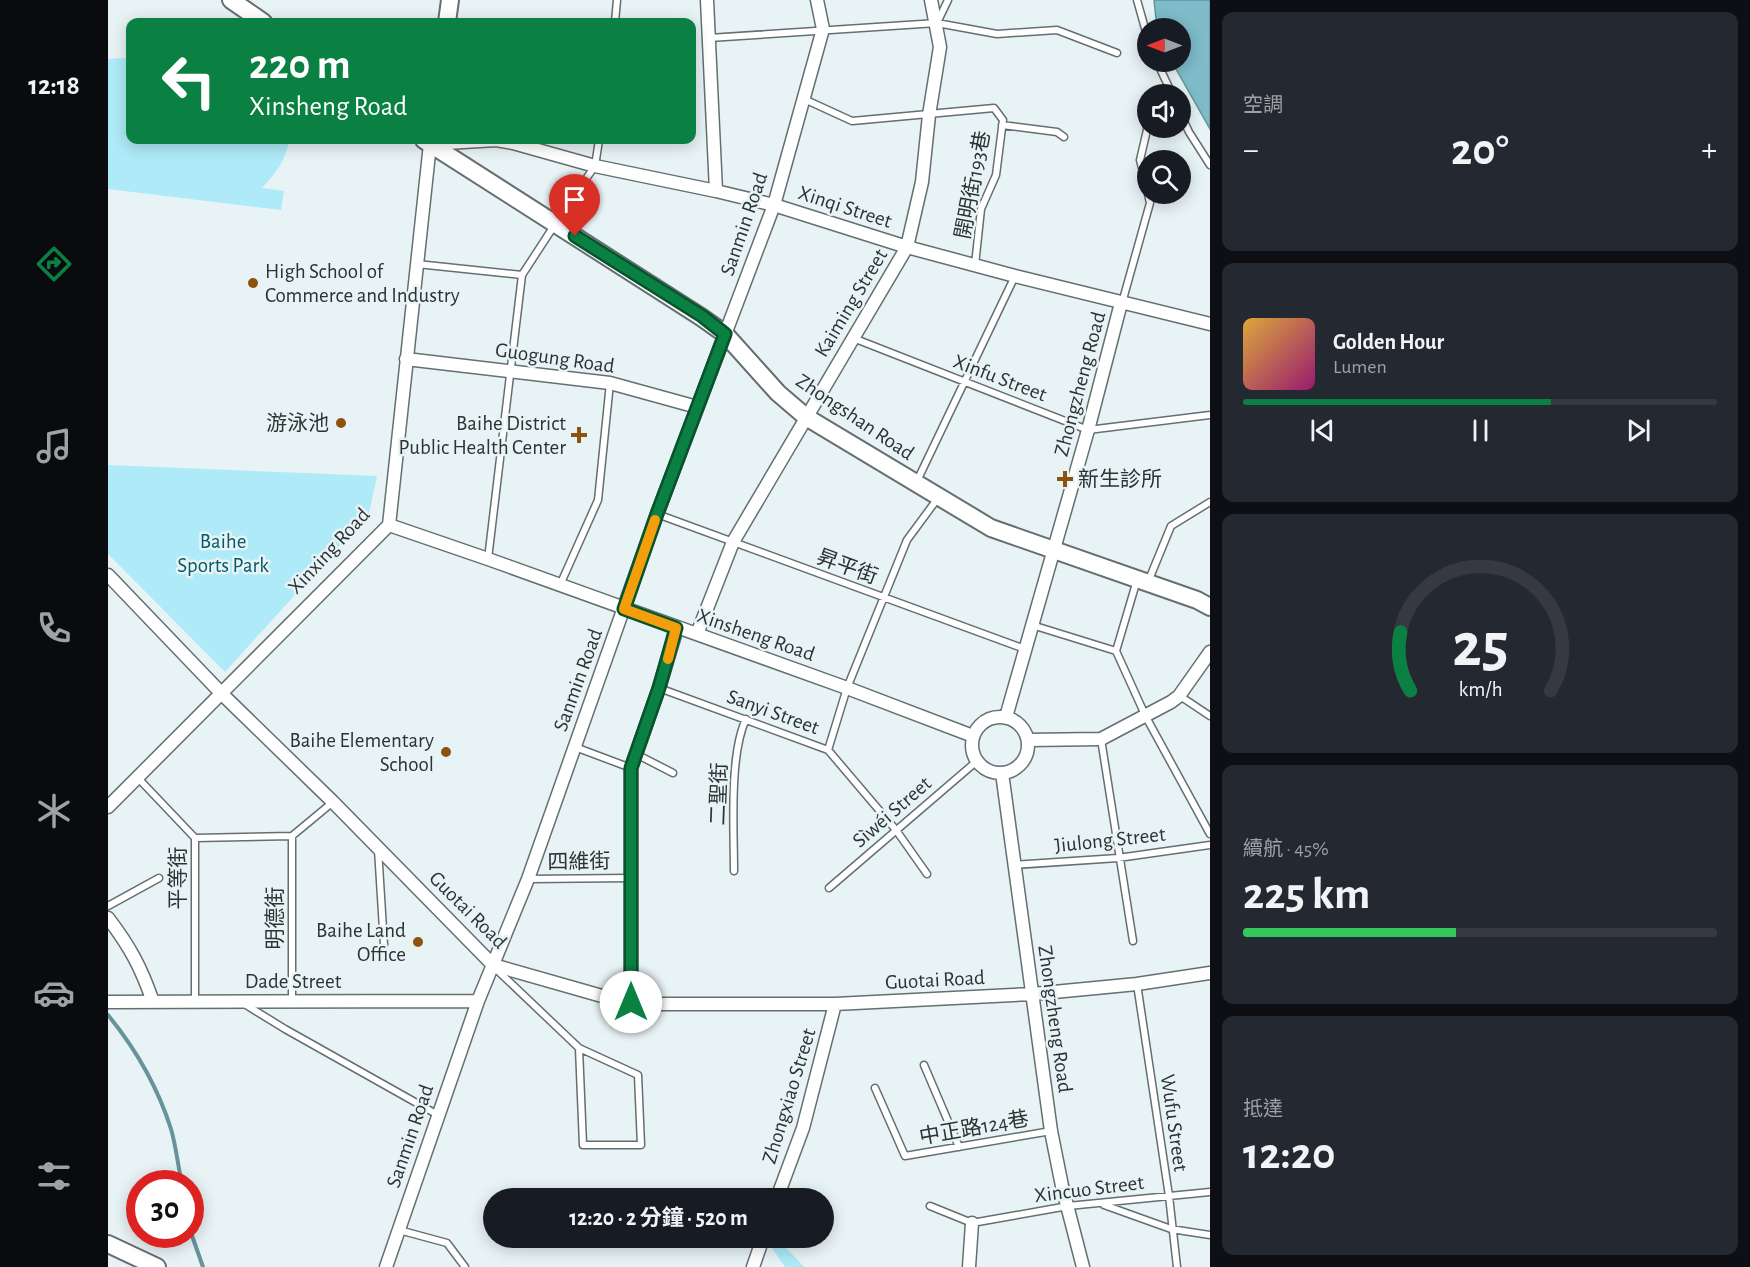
<!DOCTYPE html>
<html lang="zh-TW">
<head>
<meta charset="utf-8">
<style>
  body { margin:0; font-family:"Alegreya Sans","Noto Sans TC",sans-serif; background:#242831; color:#f1f3f6; height:100vh; display:flex; flex-direction:column; font-size:22px; white-space:nowrap }
  * { box-sizing:border-box; margin:0 }
  p { font-size:20px; color:#9ea1a6 }
  .icon { flex:none; width:33px; height:33px; fill:none; stroke:currentColor; stroke-width:2; stroke-linecap:round; stroke-linejoin:round }
  .map { position:relative; flex:1; overflow:hidden }
  .side { display:flex; flex-direction:column; gap:12px; padding:12px; background:#0d0f14; width:540px }
  .side>* { flex:none }
  .banner { position:absolute; left:18px; top:18px; width:570px; height:126px; border-radius:12px; box-shadow:0 3px 15px #0003; background:#0b8043; color:#fff; overflow:hidden }
  .needle { width:39px; rotate:270deg }
  .buttons { position:absolute; left:1029px; top:18px; display:grid; gap:12px }
  .buttons a { display:grid; place-items:center; width:54px; height:54px; border-radius:50%; background:#171b24; box-shadow:0 3px 15px #0003; font-size:30px }
  .speed { position:absolute; left:18px; top:1170px; display:flex; gap:12px; font-size:30px; font-weight:700; text-align:center }
  .speed>* { display:grid; place-content:center; width:78px; height:78px; border-radius:50%; background:#171b24; box-shadow:0 3px 15px #0003; line-height:1 }
  .speed .limit { border:9px solid #d22; background:#fff; color:#111 }
  .pin { position:absolute; display:grid; place-items:center; width:51px; height:51px; color:#fff; margin:-62px -26px; border-radius:50% 50% 50% 0; rotate:-45deg; box-shadow:0 0 6px #0007 }
  .pin .icon { rotate:45deg }
  .me { position:absolute; width:66px; margin:-33px; rotate:0deg; stroke-linejoin:round; filter:drop-shadow(0 0 4px #0008) }
  .turn { display:flex; align-items:center; gap:21px; height:126px; padding:0 24px; font-size:27px }
  .turn .icon { width:78px; height:78px; stroke-width:2.5 }
  .turn b { display:block; font-size:42px; line-height:51px }
  .big { font-size:45px; font-weight:700; line-height:1.1 }
  .side .tile { flex:1; display:flex; flex-direction:column; justify-content:center; gap:9px; min-width:0; padding:0 21px; border-radius:12px; background:#242831 }
  .side .dial { align-items:center; gap:0 }
  .dial svg { height:156px; overflow:visible; fill:none; stroke:#363941; stroke-width:7; stroke-linecap:round; text-anchor:middle }
  .dial text { fill:#f1f3f6; stroke:none }
  .song { display:flex; align-items:center; gap:18px }
  .cover { width:72px; height:72px; border-radius:9px; background:linear-gradient(135deg,hsl(40 70% 55%),hsl(320 70% 35%)) }
  .played { height:6px; border-radius:3px; background:linear-gradient(90deg,#0b8043 65%,#363941 65%) }
  .keys { display:flex; justify-content:space-around; direction:ltr }
  .heat { display:flex; justify-content:space-between; align-items:center; font-size:33px; direction:ltr }
  .charge { height:9px; border-radius:4px; background:linear-gradient(90deg,#34c759 45%,#363941 0) }
  .trip { position:absolute; left:375px; top:1188px; width:351px; height:60px; border-radius:30px; background:#171b24; box-shadow:0 3px 15px #0003; font-weight:700; line-height:60px; text-align:center }
  main { display:flex; flex:1; min-height:0 }
  .dock { display:flex; flex-direction:column; width:108px; justify-content:space-around; align-items:center; background:#090b0e; color:#9ea1a6 }
  .dock .icon { width:42px; height:42px }
  .dock .current { color:#0b8043 }
  .dock b { font-size:27px; color:#f1f3f6 }
  .map>svg:first-child { display:block }
</style>
</head>
<body>
<main>
<nav class="dock">
<b>12:18</b>
<svg class="icon current" aria-label="directions" viewBox="0 0 24 24"><path d="M12 3l9 9-9 9-9-9zM9 14v-3h6M13 9l2 2-2 2"/></svg>
<svg class="icon" aria-label="music" viewBox="0 0 24 24"><path d="M9 18V5l10-2v13"/><circle cx="6" cy="18" r="3"/><circle cx="16" cy="16" r="3"/></svg>
<svg class="icon" aria-label="phone" viewBox="0 0 24 24"><path d="M5 4h4l2 5-3 2q2 4 5 5l2-3 5 2v4C11 20 4 13 5 4z"/></svg>
<svg class="icon" aria-label="climate" viewBox="0 0 24 24"><path d="M12 3v18M4 7l16 10M4 17L20 7"/></svg>
<svg class="icon" aria-label="car" viewBox="0 0 24 24"><path d="M5 17H2v-5l4-1 3-4h7l3 4 3 1v5h-3M9 17h6M6 11h13"/><circle cx="7" cy="17" r="2"/><circle cx="17" cy="17" r="2"/></svg>
<svg class="icon" aria-label="filters" viewBox="0 0 24 24"><path d="M4 7h16M4 17h16"/><circle cx="9" cy="7" r="2"/><circle cx="15" cy="17" r="2"/></svg>
</nav>
<div class="map">
<svg width="1102" height="1267" viewBox="0 0 1102 1267">
  <rect width="100%" height="100%" fill="#e8f3f6"/>
  <path fill="#aeeaf7" d="M 12,58 L 22,59 L 22,140 L 181,140 C 178,160 168,173 154,188 L 176,191 L 173,210 L 0,189 L 0,59 Z
    M 0,465 L 269,476 L 261,513 L 117,672 L 0,554 Z
    M 657,1238 L 669,1238 L 696,1267 L 677,1267 Z"/>
  <path fill="#7ebcc9" stroke="#66939c" stroke-width="1.5" d="M 1046,0 L 1102,0 L 1102,129 L 1064,62 L 1072,62 L 1072,28 L 1049,28 Z"/>
  <g fill="none" stroke-linecap="round" stroke-linejoin="round">
    <path stroke="#66939c" stroke-width="4" d="M 0,1015 C 27,1048 50,1088 63,1129 C 68,1146 70,1166 74,1184
      M 82,1230 L 95,1267"/>
    <g stroke="#656e71" stroke-width="9">
      <path id="lane" d="M 1029,0 L 1040,39
        M 507,22 L 509,0
        M 829,23 L 840,0
        M 601,38 L 829,23 L 889,34 L 949,30 L 1009,53
        M 1049,62 L 1064,94
        M 696,99 L 744,121 L 886,108 L 895,120 L 888,175 L 873,209 L 867,265
        M 1072,113 L 1081,132 L 1102,165
        M 1038,118 L 1039,130 L 1032,160 L 1040,192
        M 894,125 L 949,132 L 956,137
        M 309,264 L 414,275
        M 1014,303 L 1042,203 L 1040,194
        M 745,338 L 980,430 L 1102,415
        M 809,481 L 907,276
        M 549,514 L 917,649
        M 380,559 L 414,275 L 459,206 L 487,166 L 491,140
        M 1040,582 L 1063,526 L 1102,502
        M 452,585 L 490,500 L 502,383
        M 924,625 L 1008,651 L 1038,717 L 1102,834
        M 1008,651 L 1029,580
        M 551,688 L 720,750 L 788,830 L 819,874
        M 1072,696 L 1102,716
        M 993,739 L 1025,941
        M 467,747 L 523,768
        M 720,750 L 739,688 L 799,540 L 830,498
        M 528,754 L 565,773
        M 30,778 L 87,838 L 87,1001
        M 87,838 L 184,836
        M 270,849 L 276,945
        M 906,865 L 1010,858 L 1102,845
        M 626,871 C 626,830 621,755 638,719
        M 421,879 L 522,878
        M 721,888 L 869,761
        M 0,906 L 51,878
        M 389,970 L 471,1048 L 530,1075 L 533,1145 L 475,1145 L 471,1048
        M 1029,984 L 1061,1196 L 1069,1267
        M 184,1001 L 184,836 L 225,802
        M 138,1005 L 177,1029 L 330,1115
        M 816,1065 L 851,1147
        M 767,1088 L 797,1156 L 943,1131
        M 996,1205 L 1063,1229 L 1102,1235
        M 822,1206 L 864,1223 L 960,1206 L 1102,1192
        M 291,1230 L 339,1243 L 357,1267"/>
    </g>
    <g stroke="#656e71" stroke-width="15">
      <path id="street" d="M 599,0 L 608,191
        M 298,359 L 502,383 L 589,407
        M 281,525 L 380,559 L 739,688 L 865,736
        M 0,575 L 114,694 L 225,802 L 385,965 L 501,998 L 542,1004 L 727,1004 L 925,994 L 1029,984 L 1102,973
        M 589,634 L 625,542 L 799,247 L 814,182 L 821,115 L 832,47 L 823,0
        M864 745a28 28 0 1 1 56 0a28 28 0 1 1-56 0Z
        M 898,717 L 980,430 L 1013,303
        M 920,740 L 993,739 L 1063,702 L 1071,696 L 1102,652
        M 894,773 L 943,1131 L 954,1186 L 975,1267
        M 0,807 L 281,525 L 322,144 L 388,140 L 405,143 L 487,166 L 608,191 L 666,205 L 799,247 L 907,276 L 1102,324
        M 0,918 C 22,947 33,967 45,1002
        M 0,1002 L 370,1001
        M 523,1002 L 523,768 L 551,688 L 569,628
        M 669,1198 L 695,1128 L 727,1004
        M 278,1267 L 370,1001 L 420,879 L 549,514 L 666,205 L 715,29 L 709,0
        M 645,1267 L 655,1238
        M 861,1267 L 864,1223"/>
    </g>
    <g stroke="#656e71" stroke-width="20">
      <path id="secondary" d="M 123,0 L 155,22
        M 339,22 L 342,0
        M 316,140 L 593,317 L 617,334 L 670,393 L 698,417 L 883,528 L 1089,600 L 1102,607
        M 0,1244 L 49,1267"/>
    </g>
    <use href="#lane" stroke="#fff" stroke-width="6"/>
    <use href="#street" stroke="#fff" stroke-width="12"/>
    <use href="#secondary" stroke="#fff" stroke-width="16"/>
  </g>
  <g fill="none" stroke-linecap="round" stroke-linejoin="round">
    <g stroke="#07532c" stroke-width="15">
      <path id="route" d="M 467,236 L 594,316 L 617,334 L 549,514 L 516,609 L 568,628 L 551,688 L 523,768 L 523,1002"/>
    </g>
    <use href="#route" stroke="#0b8043" stroke-width="10"/>
    <path stroke="#f59e0b" stroke-width="10" d="M 547,520 L 516,609 L 568,628 L 560,659"/>
  </g>
  <g fill="#8d530e" stroke="#e8f3f6" stroke-width="2">
    <circle cx="145" cy="283" r="6"/>
    <circle cx="233" cy="423" r="6"/>
    <path d="M468 426h6v6h6v6h-6v6h-6v-6h-6v-6h6z"/>
    <path d="M954 470h6v6h6v6h-6v6h-6v-6h-6v-6h6z"/>
    <circle cx="338" cy="752" r="6"/>
    <circle cx="310" cy="942" r="6"/>
  </g>
  <g text-anchor="middle" dominant-baseline="central" stroke-width="5" stroke-linejoin="round" paint-order="stroke">
    <g font-size="21" fill="#2d3233" stroke="#e8f3f6">
      <text transform="translate(865 185) rotate(-79)">開明街193巷</text>
      <text transform="translate(737 207) rotate(18)">Xinqi Street</text>
      <text transform="translate(636 224) rotate(-71)">Sanmin Road</text>
      <text transform="translate(743 303) rotate(-59)">Kaiming Street</text>
      <text transform="translate(447 358) rotate(8)">Guogung Road</text>
      <text transform="translate(892 378) rotate(21)">Xinfu Street</text>
      <text transform="translate(972 384) rotate(-75)">Zhongzheng Road</text>
      <text transform="translate(747 417) rotate(34)">Zhongshan Road</text>
      <text transform="translate(221 551) rotate(-47)">Xinxing Road</text>
      <text transform="translate(739 567) rotate(20)">昇平街</text>
      <text transform="translate(648 635) rotate(19)">Xinsheng Road</text>
      <text transform="translate(470 680) rotate(-70)">Sanmin Road</text>
      <text transform="translate(665 712) rotate(20)">Sanyi Street</text>
      <text transform="translate(611 794) rotate(-88)">二聖街</text>
      <text transform="translate(784 812) rotate(-41)">Sìwéi Street</text>
      <text transform="translate(1002 840) rotate(-6)">Jiulong Street</text>
      <text transform="translate(471 862) rotate(-1)">四維街</text>
      <text transform="translate(70 878) rotate(-90)">平等街</text>
      <text transform="translate(360 910) rotate(45)">Guotai Road</text>
      <text transform="translate(167 918) rotate(-90)">明德街</text>
      <text transform="translate(827 980) rotate(-3)">Guotai Road</text>
      <text x="185" y="981">Dade Street</text>
      <text transform="translate(947 1019) rotate(82)">Zhongzheng Road</text>
      <text transform="translate(681 1096) rotate(-73)">Zhongxiao Street</text>
      <text transform="translate(1066 1123) rotate(82)">Wufu Street</text>
      <text transform="translate(866 1128) rotate(-10)">中正路124巷</text>
      <text transform="translate(302 1136) rotate(-71)">Sanmin Road</text>
      <text transform="translate(981 1189) rotate(-7)">Xincuo Street</text>
    </g>
    <g font-size="21" fill="#2d3233" stroke="#e8f3f6" text-anchor="end">
      <text x="157" y="271" text-anchor="start">High School of<tspan x="157" dy="24">Commerce and Industry</tspan></text>
      <text x="221" y="423">游泳池</text>
      <text x="458" y="423">Baihe District<tspan x="458" dy="24">Public Health Center</tspan></text>
      <text x="970" y="479" text-anchor="start">新生診所</text>
      <text x="326" y="740">Baihe Elementary<tspan x="326" dy="24">School</tspan></text>
      <text x="298" y="930">Baihe Land<tspan x="298" dy="24">Office</tspan></text>
    </g>
    <g font-size="21" fill="#005c6a" stroke="#e8f3f6">
      <text x="115" y="541">Baihe<tspan x="115" dy="24">Sports Park</tspan></text>
    </g>
  </g>
</svg>
<div class="buttons">
<a><svg class="needle" viewBox="-14 -14 28 28"><path d="M0-13l5 13h-10z" fill="#e53935"/><path d="M0 13l5-13h-10z" fill="#9ea1a6"/></svg></a>
<a><svg class="icon" aria-label="sound" viewBox="0 0 24 24"><path d="M4 9h4l5-4v14l-5-4H4zM17 9q2 3 0 6"/></svg></a>
<a><svg class="icon" aria-label="search" viewBox="0 0 24 24"><circle cx="10" cy="10" r="6"/><path d="M15 15l6 6"/></svg></a>
</div>
<div class="speed"><div class="limit">30</div></div>
<div class="pin" style="left:467px;top:236px;background:#d93025"><svg class="icon" aria-label="arrive" viewBox="0 0 24 24"><path d="M6 21V4h12l-3 4 3 4H6"/></svg></div>
<svg class="me" style="left:523px;top:1002px" viewBox="-20 -20 40 40"><circle r="19" fill="#fff"/><path d="M0-13L10 11 0 6-10 11z" fill="#0b8043"/></svg>
<div class="trip">12:20 · 2 分鐘 · 520 m</div>
<div class="banner">
<div class="turn"><svg class="icon" aria-label="left" viewBox="0 0 24 24"><path d="M17 20v-9H6M10 6l-5 5 5 5"/></svg><div><b>220 m</b>Xinsheng Road</div></div>
</div>
</div>
<section class="side">
<div class="tile"><p>空調</p>
<div class="heat"><a>−</a><b class="big">20°</b><a>+</a></div>
</div>
<div class="tile">
<div class="song"><i class="cover"></i><div><b>Golden Hour</b><p>Lumen</p></div></div>
<div class="played"></div>
<div class="keys"><svg class="icon" aria-label="previous" viewBox="0 0 24 24"><path d="M18 5L8 12l10 7zM5 5v14"/></svg><svg class="icon" aria-label="pause" viewBox="0 0 24 24"><path d="M8 5v14M16 5v14"/></svg><svg class="icon" aria-label="next" viewBox="0 0 24 24"><path d="M6 5l10 7-10 7zM19 5v14"/></svg></div>
</div>
<div class="tile dial"><svg viewBox="0 0 100 80">
<path d="M14 69A42 42 0 1 1 86 69"/>
<path d="M14 69A42 42 0 0 1 9 39" stroke="#0b8043"/>
<text x="50" y="56" font-size="32" font-weight="700">25</text>
<text x="50" y="72" font-size="11">km/h</text>
</svg></div>
<div class="tile"><p>續航 · 45%</p><b class="big">225 km</b><div class="charge"></div></div>
<div class="tile"><p>抵達</p><b class="big">12:20</b></div>
</section>
</main>
</body>
</html>
